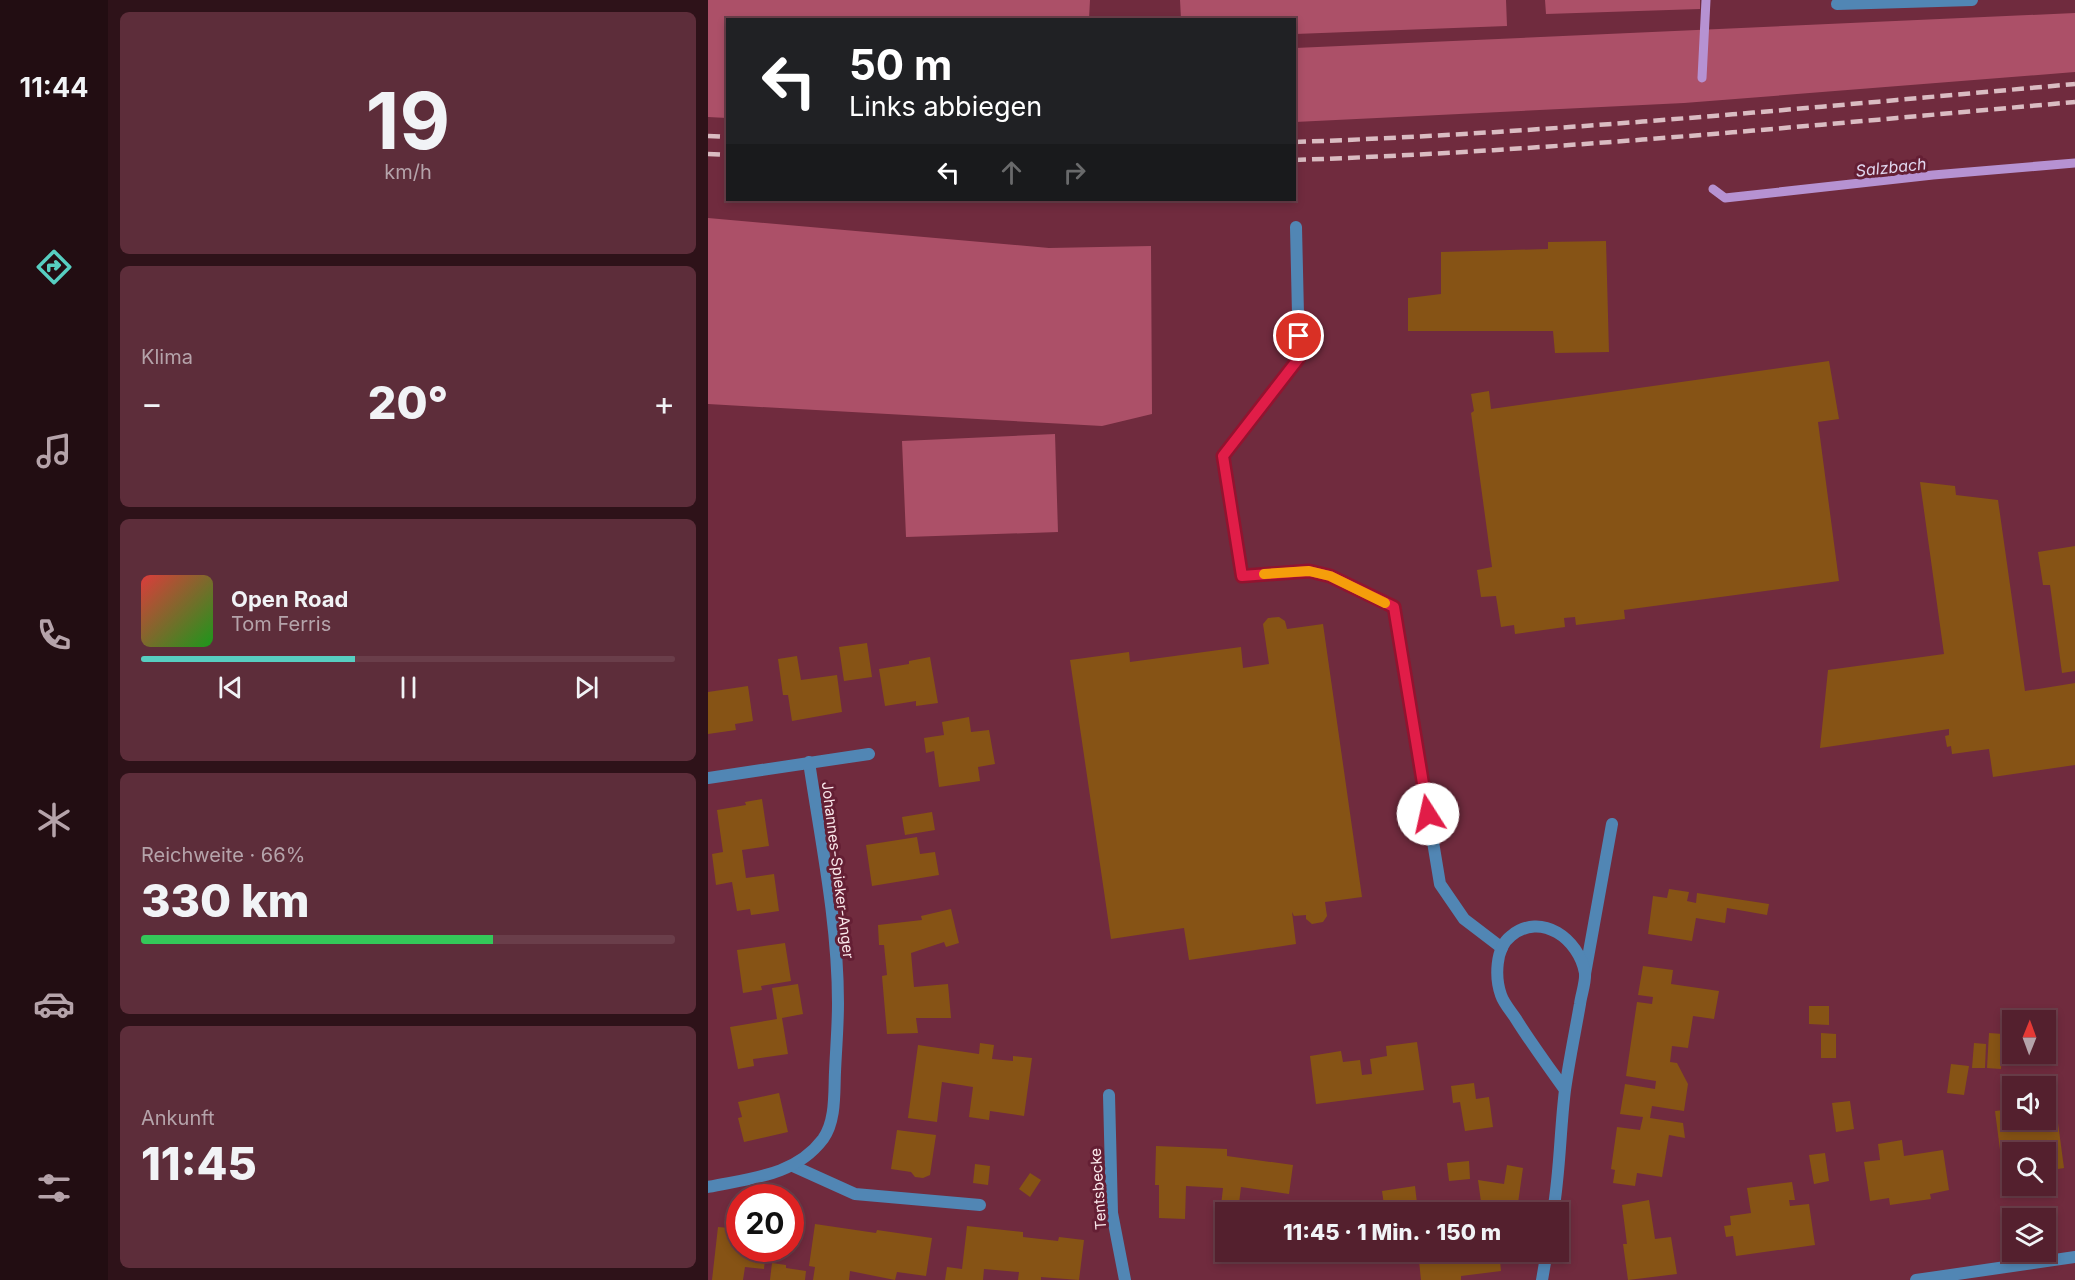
<!DOCTYPE html>
<html lang="de">
<head>
<meta charset="utf-8">
<style>
  body { margin:0; font-family:Inter,sans-serif; background:#5d2d3a; color:#f1f3f6; height:100vh; display:flex; flex-direction:column; font-size:22px; white-space:nowrap }
  * { box-sizing:border-box; margin:0 }
  p { font-size:20px; color:#b5a3aa }
  .icon { flex:none; width:33px; height:33px; fill:none; stroke:currentColor; stroke-width:2; stroke-linecap:round; stroke-linejoin:round }
  .map { position:relative; flex:1; overflow:hidden }
  .sheet { display:flex; flex-direction:column; gap:12px; padding:12px; background:#2e1219; width:600px }
  .sheet>* { flex:none }
  .guide { position:absolute; left:18px; top:18px; width:570px; height:183px; border-radius:0px; box-shadow:0 3px 9px #0003,0 0 0 2px #6a3e4a; background:#202124; color:#fff; overflow:hidden }
  .needle { width:39px; rotate:1deg }
  .fabs { position:absolute; left:1294px; top:1010px; display:grid; gap:12px }
  .fabs a { display:grid; place-items:center; width:54px; height:54px; border-radius:0px; background:#54202e; box-shadow:0 3px 9px #0003,0 0 0 2px #6a3e4a; font-size:30px }
  .speed { position:absolute; left:18px; top:1184px; display:flex; gap:12px; font-size:30px; font-weight:700; text-align:center }
  .speed>* { display:grid; place-content:center; width:78px; height:78px; border-radius:50%; background:#54202e; box-shadow:0 3px 9px #0003,0 0 0 2px #6a3e4a; line-height:1 }
  .speed .limit { border:9px solid #d22; background:#fff; color:#111 }
  .pin { position:absolute; display:grid; place-items:center; width:51px; height:51px; color:#fff; margin:-26px; border:3px solid #fff; border-radius:50%; box-shadow:0 2px 6px #0007 }
  .me { position:absolute; width:66px; margin:-33px; rotate:350deg; stroke-linejoin:round; filter:drop-shadow(0 0 4px #0008) }
  .turn { display:flex; align-items:center; gap:21px; height:126px; padding:0 24px; font-size:27px }
  .turn .icon { width:78px; height:78px; stroke-width:2.5 }
  .turn b { display:block; font-size:42px; line-height:51px }
  .lanes { display:flex; align-items:center; height:57px; padding:0 24px; background:#0003; justify-content:center; gap:30px; direction:ltr }
  .lanes .off { opacity:.35 }
  .big { font-size:45px; font-weight:800; line-height:1.1 }
  .sheet .card { flex:1; display:flex; flex-direction:column; justify-content:center; gap:9px; min-width:0; padding:0 21px; border-radius:9px; background:#5d2d3a }
  .sheet .dial { align-items:center; gap:0 }
  .dial b { font-size:78px; line-height:1 }
  .song { display:flex; align-items:center; gap:18px }
  .cover { width:72px; height:72px; border-radius:9px; background:linear-gradient(135deg,hsl(0 70% 55%),hsl(120 70% 35%)) }
  .played { height:6px; border-radius:3px; background:linear-gradient(90deg,#57cec1 40%,#6a3e4a 40%) }
  .keys { display:flex; justify-content:space-around; direction:ltr }
  .heat { display:flex; justify-content:space-between; align-items:center; font-size:33px; direction:ltr }
  .charge { height:9px; border-radius:4px; background:linear-gradient(90deg,#34c759 66%,#6a3e4a 0) }
  .trip { position:absolute; left:507px; top:1202px; width:354px; height:60px; border-radius:0px; background:#54202e; box-shadow:0 3px 9px #0003,0 0 0 2px #6a3e4a; font-weight:800; line-height:60px; text-align:center }
  main { display:flex; flex:1; min-height:0 }
  .tabs { display:flex; flex-direction:column; width:108px; justify-content:space-around; align-items:center; background:#220d12; color:#b5a3aa }
  .tabs .icon { width:42px; height:42px }
  .tabs .on { color:#57cec1 }
  .tabs b { font-size:27px; color:#f1f3f6 }
  .map>svg:first-child { display:block }
</style>
</head>
<body>
<main>
<nav class="tabs">
<b>11:44</b>
<svg class="icon on" aria-label="directions" viewBox="0 0 24 24"><path d="M12 3l9 9-9 9-9-9zM9 14v-3h6M13 9l2 2-2 2"/></svg>
<svg class="icon" aria-label="music" viewBox="0 0 24 24"><path d="M9 18V5l10-2v13"/><circle cx="6" cy="18" r="3"/><circle cx="16" cy="16" r="3"/></svg>
<svg class="icon" aria-label="phone" viewBox="0 0 24 24"><path d="M5 4h4l2 5-3 2q2 4 5 5l2-3 5 2v4C11 20 4 13 5 4z"/></svg>
<svg class="icon" aria-label="climate" viewBox="0 0 24 24"><path d="M12 3v18M4 7l16 10M4 17L20 7"/></svg>
<svg class="icon" aria-label="car" viewBox="0 0 24 24"><path d="M5 17H2v-5l4-1 3-4h7l3 4 3 1v5h-3M9 17h6M6 11h13"/><circle cx="7" cy="17" r="2"/><circle cx="17" cy="17" r="2"/></svg>
<svg class="icon" aria-label="filters" viewBox="0 0 24 24"><path d="M4 7h16M4 17h16"/><circle cx="9" cy="7" r="2"/><circle cx="15" cy="17" r="2"/></svg>
</nav>
<section class="sheet">
<div class="card dial"><b>19</b><p>km/h</p></div>
<div class="card"><p>Klima</p>
<div class="heat"><a>−</a><b class="big">20°</b><a>+</a></div>
</div>
<div class="card">
<div class="song"><i class="cover"></i><div><b>Open Road</b><p>Tom Ferris</p></div></div>
<div class="played"></div>
<div class="keys"><svg class="icon" aria-label="previous" viewBox="0 0 24 24"><path d="M18 5L8 12l10 7zM5 5v14"/></svg><svg class="icon" aria-label="pause" viewBox="0 0 24 24"><path d="M8 5v14M16 5v14"/></svg><svg class="icon" aria-label="next" viewBox="0 0 24 24"><path d="M6 5l10 7-10 7zM19 5v14"/></svg></div>
</div>
<div class="card"><p>Reichweite · 66%</p><b class="big">330 km</b><div class="charge"></div></div>
<div class="card"><p>Ankunft</p><b class="big">11:45</b></div>
</section>
<div class="map">
<svg width="1367" height="1280" viewBox="0 0 1367 1280">
  <rect width="100%" height="100%" fill="#702b3e"/>
  <path fill="#ac5068" d="M 0,0 L 382,0 L 381,19 L 20,20 L 19,118 L 0,117 Z
    M 472,0 L 798,0 L 799,26 L 587,34 L 586,20 L 473,19 Z
    M 837,0 L 992,0 L 992,9 L 838,14 Z
    M 1367,13 L 1367,72 L 976,103 L 587,122 L 587,48 Z
    M 0,218 L 341,248 L 443,246 L 444,414 L 394,426 L 0,404 Z
    M 347,434 L 350,532 L 198,537 L 194,441 Z"/>
  <g fill="none" stroke-linecap="round" stroke-linejoin="round">
    <path stroke="#b692d2" stroke-width="9" d="M 994,78 L 998,0
      M 1005,189 L 1017,198 L 1225,175 L 1367,163"/>
  </g>
  <path fill="#865315" d="M 898,241 L 901,352 L 847,353 L 845,331 L 700,331 L 700,298 L 733,294 L 733,252 L 840,249 L 840,242 Z
    M 1121,361 L 1131,419 L 1110,422 L 1131,581 L 916,610 L 917,619 L 868,625 L 867,617 L 856,618 L 857,627 L 807,634 L 806,625 L 793,627 L 788,596 L 773,597 L 769,570 L 784,567 L 763,413 L 766,411 L 763,394 L 781,391 L 783,409 Z
    M 1212,482 L 1247,486 L 1248,495 L 1290,500 L 1317,691 L 1367,683 L 1367,765 L 1285,777 L 1281,749 L 1244,754 L 1243,746 L 1239,747 L 1237,736 L 1241,735 L 1241,729 L 1112,748 L 1120,670 L 1236,654 Z
    M 1367,546 L 1367,671 L 1354,673 L 1342,585 L 1335,585 L 1330,552 Z
    M 571,617 L 577,621 L 579,629 L 615,624 L 654,897 L 617,902 L 619,916 L 615,922 L 604,924 L 598,919 L 598,915 L 586,916 L 584,912 L 588,944 L 481,960 L 476,928 L 403,939 L 362,660 L 421,652 L 422,662 L 533,647 L 535,668 L 561,664 L 555,624 L 560,618 Z
    M 159,643 L 164,677 L 136,681 L 131,647 Z
    M 89,656 L 93,680 L 129,675 L 134,712 L 84,721 L 80,695 L 75,695 L 70,659 Z
    M 222,657 L 230,703 L 208,706 L 208,701 L 177,706 L 171,669 L 201,664 L 201,661 Z
    M 40,686 L 45,721 L 27,724 L 28,730 L 0,734 L 0,692 Z
    M 261,717 L 263,732 L 281,730 L 287,764 L 270,767 L 272,781 L 231,787 L 226,751 L 218,753 L 216,738 L 236,735 L 234,722 Z
    M 54,799 L 61,846 L 34,850 L 38,878 L 66,874 L 71,911 L 43,915 L 42,909 L 29,911 L 24,882 L 8,885 L 4,854 L 15,852 L 9,810 L 38,805 L 37,802 Z
    M 224,812 L 227,830 L 197,835 L 194,817 Z
    M 209,837 L 212,854 L 227,852 L 231,875 L 164,886 L 158,845 Z
    M 961,889 L 981,892 L 979,901 L 988,903 L 989,893 L 1061,904 L 1059,915 L 1019,908 L 1017,923 L 988,918 L 984,941 L 940,934 L 945,896 L 959,898 Z
    M 243,909 L 251,943 L 238,947 L 236,942 L 203,953 L 206,987 L 240,984 L 243,1018 L 208,1018 L 210,1033 L 179,1034 L 174,976 L 179,975 L 176,945 L 171,945 L 170,925 L 214,920 L 213,916 Z
    M 77,943 L 83,981 L 53,986 L 54,990 L 35,993 L 29,950 Z
    M 935,966 L 965,970 L 963,984 L 1011,991 L 1006,1019 L 985,1016 L 980,1048 L 964,1046 L 962,1062 L 969,1063 L 980,1084 L 976,1111 L 944,1106 L 942,1118 L 975,1123 L 977,1138 L 961,1135 L 954,1177 L 929,1173 L 927,1186 L 905,1183 L 907,1170 L 903,1169 L 909,1127 L 932,1130 L 935,1117 L 912,1114 L 917,1084 L 947,1089 L 948,1081 L 918,1076 L 929,1002 L 944,1004 L 945,997 L 930,995 Z
    M 90,984 L 95,1014 L 74,1018 L 80,1054 L 45,1059 L 46,1066 L 30,1069 L 22,1027 L 69,1019 L 64,988 Z
    M 1101,1006 L 1121,1006 L 1121,1025 L 1101,1024 Z
    M 1113,1033 L 1128,1034 L 1128,1058 L 1113,1058 Z
    M 1281,1033 L 1295,1034 L 1293,1069 L 1279,1068 Z
    M 709,1042 L 716,1090 L 608,1104 L 602,1056 L 633,1051 L 635,1062 L 652,1060 L 654,1075 L 664,1074 L 662,1059 L 679,1056 L 678,1046 Z
    M 272,1043 L 286,1045 L 284,1059 L 305,1061 L 305,1056 L 324,1058 L 316,1116 L 282,1111 L 281,1120 L 261,1117 L 265,1087 L 234,1082 L 229,1122 L 200,1118 L 210,1045 L 271,1054 Z
    M 1266,1043 L 1278,1044 L 1277,1068 L 1264,1068 Z
    M 1243,1064 L 1261,1066 L 1256,1095 L 1239,1093 Z
    M 766,1083 L 768,1099 L 781,1097 L 785,1127 L 757,1131 L 752,1102 L 745,1103 L 743,1086 Z
    M 71,1093 L 80,1132 L 36,1142 L 30,1118 L 34,1117 L 30,1102 Z
    M 1142,1101 L 1146,1129 L 1128,1132 L 1124,1103 Z
    M 1305,1109 L 1305,1119 L 1311,1119 L 1312,1128 L 1350,1123 L 1356,1168 L 1338,1171 L 1338,1152 L 1305,1152 L 1305,1171 L 1295,1173 L 1287,1111 Z
    M 189,1130 L 228,1135 L 222,1175 L 215,1178 L 207,1177 L 203,1172 L 183,1169 Z
    M 1194,1140 L 1196,1156 L 1235,1150 L 1241,1190 L 1222,1194 L 1223,1199 L 1182,1205 L 1181,1198 L 1162,1201 L 1156,1162 L 1172,1160 L 1170,1144 Z
    M 448,1146 L 519,1149 L 519,1156 L 585,1165 L 581,1194 L 533,1187 L 530,1212 L 518,1212 L 518,1215 L 512,1214 L 515,1188 L 478,1186 L 477,1219 L 451,1218 L 451,1185 L 447,1185 Z
    M 1117,1153 L 1121,1181 L 1106,1184 L 1101,1155 Z
    M 761,1161 L 762,1179 L 741,1181 L 739,1163 Z
    M 267,1164 L 282,1166 L 280,1185 L 265,1183 Z
    M 799,1165 L 815,1168 L 809,1210 L 793,1208 L 774,1209 L 770,1180 L 796,1184 Z
    M 322,1173 L 333,1180 L 322,1197 L 311,1189 Z
    M 1084,1182 L 1087,1200 L 1081,1200 L 1082,1206 L 1101,1204 L 1107,1245 L 1028,1256 L 1025,1236 L 1018,1237 L 1016,1226 L 1023,1225 L 1022,1216 L 1043,1213 L 1039,1188 Z
    M 707,1186 L 710,1212 L 677,1212 L 674,1191 Z
    M 941,1200 L 947,1239 L 963,1237 L 969,1274 L 920,1280 L 915,1244 L 919,1244 L 914,1205 Z
    M 767,1205 L 768,1212 L 744,1212 L 743,1208 Z
    M 107,1224 L 168,1233 L 169,1230 L 224,1238 L 218,1276 L 189,1272 L 187,1280 L 142,1271 L 141,1280 L 105,1280 L 107,1267 L 101,1266 Z
    M 259,1226 L 315,1232 L 315,1237 L 350,1241 L 351,1237 L 376,1240 L 371,1280 L 333,1277 L 333,1280 L 310,1280 L 311,1272 L 276,1269 L 275,1280 L 237,1280 L 239,1267 L 254,1269 Z
    M 10,1227 L 32,1229 L 32,1248 L 58,1248 L 56,1269 L 37,1267 L 35,1280 L 4,1280 Z
    M 710,1251 L 791,1251 L 793,1271 L 753,1276 L 753,1280 L 713,1280 Z
    M 64,1263 L 78,1265 L 78,1268 L 98,1271 L 97,1280 L 62,1280 Z"/>
  <g fill="none" stroke-linecap="round" stroke-linejoin="round">
    <path stroke="#5186b4" stroke-width="12" d="M 588,227 L 591,358 L 515,456 L 534,576 L 601,571 L 622,576 L 686,607 L 732,884 L 756,919 L 794,948
      M 877,974 L 904,824
      M 85,1166 L 147,1194 L 272,1205"/>
    <path stroke="#5186b4" stroke-width="12" d="M 1129,4 L 1264,0
      M 0,778 L 161,754
      M 401,1095 L 404,1213 L 417,1280
      M 0,1187 C 43,1178 87,1176 115,1139 C 128,1121 126,1093 127,1072 C 128,1049 130,1026 130,1003 C 130,923 113,842 101,762
      M 845,1212 C 852,1172 852,1130 857,1090 C 861,1061 867,1033 872,1004 C 873,995 878,982 877,973 C 871,939 833,911 803,936 C 787,948 787,978 793,995 C 796,1004 803,1011 808,1019 C 823,1043 840,1066 857,1090
      M 834,1280 L 839,1251
      M 1208,1280 L 1367,1257"/>
    <path stroke="#dabcc2" stroke-width="4.5" stroke-dasharray="12 6" stroke-linecap="butt" d="M 0,136 L 20,137
      M 586,142 C 847,133 1107,107 1367,84
      M 0,154 L 20,155
      M 586,160 C 847,151 1107,125 1367,102"/>
  </g>
  <g fill="none" stroke-linecap="round" stroke-linejoin="round">
    <g stroke="#92132f" stroke-width="15">
      <path id="route" d="M 591,336 L 591,358 L 515,456 L 534,576 L 601,571 L 622,576 L 686,607 L 720,814"/>
    </g>
    <use href="#route" stroke="#e11d48" stroke-width="10"/>
    <path stroke="#f59e0b" stroke-width="10" d="M 556,574 L 601,571 L 622,576 L 677,603"/>
  </g>
  <g text-anchor="middle" dominant-baseline="central" stroke-width="6" stroke-linejoin="round" paint-order="stroke">
    <g font-size="15" fill="#fae8eb" stroke="#641f34">
      <text transform="translate(130 870) rotate(83)">Johannes-Spieker-Anger</text>
      <text transform="translate(390 1189) rotate(-94)">Tentsbecke</text>
    </g>
    <g font-size="16" font-style="italic" fill="#e1d7ef" stroke="#641f34">
      <text transform="translate(1183 167) rotate(-6)">Salzbach</text>
    </g>
  </g>
</svg>
<div class="fabs">
<a><svg class="needle" viewBox="-14 -14 28 28"><path d="M0-13l5 13h-10z" fill="#e53935"/><path d="M0 13l5-13h-10z" fill="#b5a3aa"/></svg></a>
<a><svg class="icon" aria-label="sound" viewBox="0 0 24 24"><path d="M4 9h4l5-4v14l-5-4H4zM17 9q2 3 0 6"/></svg></a>
<a><svg class="icon" aria-label="search" viewBox="0 0 24 24"><circle cx="10" cy="10" r="6"/><path d="M15 15l6 6"/></svg></a>
<a><svg class="icon" aria-label="layers" viewBox="0 0 24 24"><path d="M12 4l9 5-9 5-9-5zM3 14l9 5 9-5"/></svg></a>
</div>
<div class="speed"><div class="limit">20</div></div>
<div class="pin" style="left:591px;top:336px;background:#d93025"><svg class="icon" aria-label="arrive" viewBox="0 0 24 24"><path d="M6 21V4h12l-3 4 3 4H6"/></svg></div>
<svg class="me" style="left:720px;top:814px" viewBox="-20 -20 40 40"><circle r="19" fill="#fff"/><path d="M0-13L10 11 0 6-10 11z" fill="#e11d48"/></svg>
<div class="trip">11:45 · 1 Min. · 150 m</div>
<div class="guide">
<div class="turn"><svg class="icon" aria-label="left" viewBox="0 0 24 24"><path d="M17 20v-9H6M10 6l-5 5 5 5"/></svg><div><b>50 m</b>Links abbiegen</div></div>
<div class="lanes"><svg class="icon" aria-label="left" viewBox="0 0 24 24"><path d="M17 20v-9H6M10 6l-5 5 5 5"/></svg><svg class="icon off" aria-label="ahead" viewBox="0 0 24 24"><path d="M12 20V5M6 11l6-6 6 6"/></svg><svg class="icon off" aria-label="right" viewBox="0 0 24 24"><path d="M7 20v-9h11M14 6l5 5-5 5"/></svg></div>
</div>
</div>
</main>
</body>
</html>
